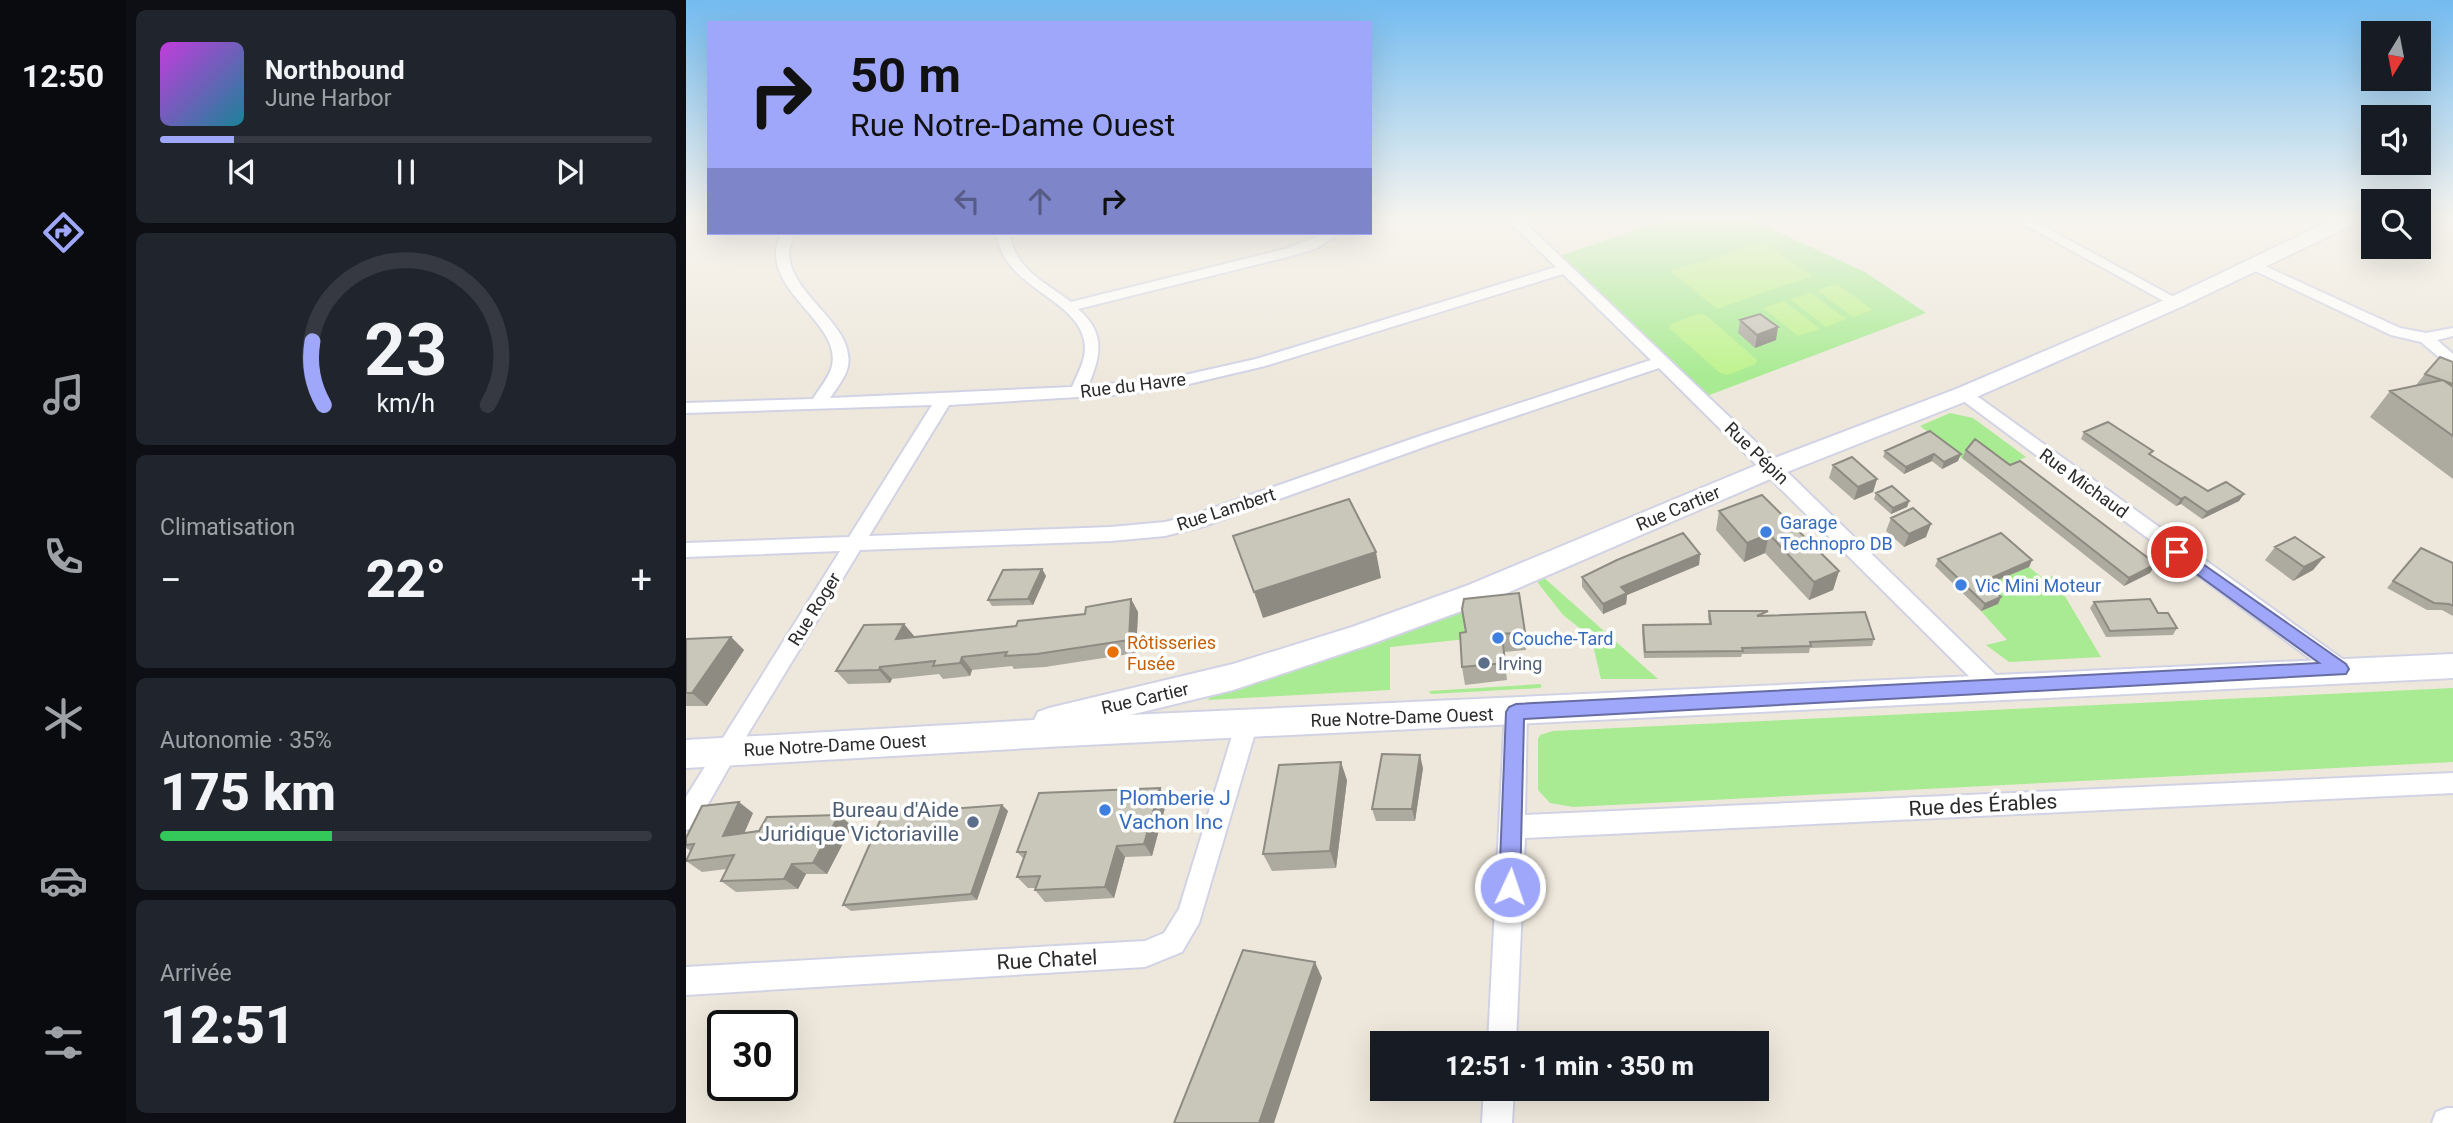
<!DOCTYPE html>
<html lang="fr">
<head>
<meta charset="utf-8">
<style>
  body { margin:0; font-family:Roboto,sans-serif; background:#20242c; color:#f1f3f6; height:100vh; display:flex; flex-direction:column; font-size:26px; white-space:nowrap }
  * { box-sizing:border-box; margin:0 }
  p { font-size:23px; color:#9ea1a6 }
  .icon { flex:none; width:38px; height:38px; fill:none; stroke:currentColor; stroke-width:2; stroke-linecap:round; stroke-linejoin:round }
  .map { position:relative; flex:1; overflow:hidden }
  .sheet { display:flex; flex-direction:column; gap:10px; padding:10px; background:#0d0f14; width:560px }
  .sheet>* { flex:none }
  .banner { position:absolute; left:21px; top:21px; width:665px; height:214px; border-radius:0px; box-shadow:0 7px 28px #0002; background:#9ea7fa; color:#111; overflow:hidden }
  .needle { width:46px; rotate:190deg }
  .tools { position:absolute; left:1675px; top:21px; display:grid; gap:14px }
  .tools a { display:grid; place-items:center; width:70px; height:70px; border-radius:0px; background:#171b24; box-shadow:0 7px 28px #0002; font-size:35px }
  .speed { position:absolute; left:21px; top:1010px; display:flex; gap:14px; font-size:35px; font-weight:700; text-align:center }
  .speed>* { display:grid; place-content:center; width:91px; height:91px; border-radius:50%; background:#171b24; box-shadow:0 7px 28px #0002; line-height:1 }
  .speed .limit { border:4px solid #111; border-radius:10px; background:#fff; color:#111 }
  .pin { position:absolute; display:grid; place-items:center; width:60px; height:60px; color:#fff; margin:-30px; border:4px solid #fff; border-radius:50%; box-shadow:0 2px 7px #0007 }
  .me { position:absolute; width:77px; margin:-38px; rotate:3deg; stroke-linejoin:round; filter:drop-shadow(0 0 5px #0008) }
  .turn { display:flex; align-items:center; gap:24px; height:147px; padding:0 28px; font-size:32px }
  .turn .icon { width:91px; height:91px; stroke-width:2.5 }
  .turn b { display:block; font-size:49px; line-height:60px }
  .lanes { display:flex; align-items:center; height:66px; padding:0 28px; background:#0003; justify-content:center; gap:35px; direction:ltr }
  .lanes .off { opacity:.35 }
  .big { font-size:52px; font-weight:800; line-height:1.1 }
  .sheet .card { flex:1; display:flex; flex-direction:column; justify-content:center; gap:10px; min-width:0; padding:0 24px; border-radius:10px; background:#20242c }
  .sheet .dial { align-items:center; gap:0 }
  .dial svg { height:182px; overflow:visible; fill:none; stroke:#363941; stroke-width:7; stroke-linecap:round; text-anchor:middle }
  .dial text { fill:#f1f3f6; stroke:none }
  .song { display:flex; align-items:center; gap:21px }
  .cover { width:84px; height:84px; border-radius:10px; background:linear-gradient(135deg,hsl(290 70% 55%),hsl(190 70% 35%)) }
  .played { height:7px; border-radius:4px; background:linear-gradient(90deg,#9ea7fa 15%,#363941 15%) }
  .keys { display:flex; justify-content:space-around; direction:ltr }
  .heat { display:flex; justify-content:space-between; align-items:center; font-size:38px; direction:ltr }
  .charge { height:10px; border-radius:5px; background:linear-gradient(90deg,#34c759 35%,#363941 0) }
  .trip { position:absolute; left:684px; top:1031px; width:399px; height:70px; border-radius:0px; background:#171b24; box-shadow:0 7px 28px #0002; font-weight:800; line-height:70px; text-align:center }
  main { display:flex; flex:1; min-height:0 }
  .tab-bar { display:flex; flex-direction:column; width:126px; justify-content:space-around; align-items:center; background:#090b0e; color:#9ea1a6 }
  .tab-bar .icon { width:49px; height:49px }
  .tab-bar .on { color:#9ea7fa }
  .tab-bar b { font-size:32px; color:#f1f3f6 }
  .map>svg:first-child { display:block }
</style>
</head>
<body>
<main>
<nav class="tab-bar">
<b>12:50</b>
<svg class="icon on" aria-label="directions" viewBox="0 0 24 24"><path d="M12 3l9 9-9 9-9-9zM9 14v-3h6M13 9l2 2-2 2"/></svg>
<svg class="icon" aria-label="music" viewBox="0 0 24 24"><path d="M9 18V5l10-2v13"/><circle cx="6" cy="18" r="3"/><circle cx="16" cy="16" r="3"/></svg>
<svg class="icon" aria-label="phone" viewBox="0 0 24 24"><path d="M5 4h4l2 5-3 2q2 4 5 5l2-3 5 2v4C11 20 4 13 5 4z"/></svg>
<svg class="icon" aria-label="climate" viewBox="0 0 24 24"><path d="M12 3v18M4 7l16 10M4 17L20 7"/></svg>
<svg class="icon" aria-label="car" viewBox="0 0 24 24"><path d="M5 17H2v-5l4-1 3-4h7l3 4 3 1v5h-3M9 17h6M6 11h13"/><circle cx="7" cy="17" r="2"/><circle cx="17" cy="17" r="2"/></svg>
<svg class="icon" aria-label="filters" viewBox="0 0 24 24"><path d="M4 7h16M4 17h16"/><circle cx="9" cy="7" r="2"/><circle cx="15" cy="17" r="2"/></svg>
</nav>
<section class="sheet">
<div class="card">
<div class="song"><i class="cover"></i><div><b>Northbound</b><p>June Harbor</p></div></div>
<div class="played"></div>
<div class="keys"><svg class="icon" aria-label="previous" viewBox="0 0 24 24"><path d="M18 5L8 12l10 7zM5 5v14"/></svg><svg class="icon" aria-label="pause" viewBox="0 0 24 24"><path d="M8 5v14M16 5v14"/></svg><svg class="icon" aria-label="next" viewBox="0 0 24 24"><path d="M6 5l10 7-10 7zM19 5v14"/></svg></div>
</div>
<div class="card dial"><svg viewBox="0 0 100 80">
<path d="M14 69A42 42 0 1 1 86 69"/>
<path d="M14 69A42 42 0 0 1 9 41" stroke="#9ea7fa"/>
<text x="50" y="56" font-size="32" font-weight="700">23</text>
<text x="50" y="72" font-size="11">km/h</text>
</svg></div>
<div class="card"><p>Climatisation</p>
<div class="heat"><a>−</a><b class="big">22°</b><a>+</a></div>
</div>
<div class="card"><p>Autonomie · 35%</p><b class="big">175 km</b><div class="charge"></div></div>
<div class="card"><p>Arrivée</p><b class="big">12:51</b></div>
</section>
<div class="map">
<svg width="1767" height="1123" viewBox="0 0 1767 1123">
  <rect width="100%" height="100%" fill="#eee8dc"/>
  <path fill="#a8eb92" d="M 979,220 L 1066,220 L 1179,272 L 1240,313 L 1021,396 L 873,256 Z
    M 1264,413 L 1287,418 L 1340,457 L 1315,468 L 1312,466 L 1295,473 L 1234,426 Z
    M 1343,567 L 1358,579 L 1367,576 L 1415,657 L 1323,662 L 1300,645 L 1321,640 L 1295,611 L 1312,604 L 1295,587 Z
    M 856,576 L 972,679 L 915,679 L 905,637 L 877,615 L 852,583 L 852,578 Z
    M 817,597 L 779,627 L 781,639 L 704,647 L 704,690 L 522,700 L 524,697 Z
    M 854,684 L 856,686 L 854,688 L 745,694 L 743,691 Z
    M 1767,688 L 1767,762 L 887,807 L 864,803 L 852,790 L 852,739 L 854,735 L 867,731 Z"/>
  <path fill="#bef38d" d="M 1078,242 L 1126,276 L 1031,309 L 985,271 Z
    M 1151,284 L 1187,310 L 1167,317 L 1131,290 Z
    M 1125,293 L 1160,319 L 1140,327 L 1104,299 Z
    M 1098,301 L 1134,329 L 1112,336 L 1077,308 Z
    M 1012,314 L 1020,315 L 1071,360 L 1070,364 L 1042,375 L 1034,373 L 983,328 L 985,324 Z"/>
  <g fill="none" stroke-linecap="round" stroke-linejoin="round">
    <g stroke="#d1d3e5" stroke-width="4">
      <path id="street" d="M 822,220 L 836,220 L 1093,464 L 1318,683 L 1321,689 L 1318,695 L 1310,698 L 1302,695 L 973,368 L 749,443 L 518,526 L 479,536 L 425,541 L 174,550 L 63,732 L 9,827 L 0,830 L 0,797 L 154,551 L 0,557 L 0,543 L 163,537 L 246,405 L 0,413 L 0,403 L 127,399 C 133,389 143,378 146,366 C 155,326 90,297 90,254 C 90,247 93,239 95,233 L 108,233 C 106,240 103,247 103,254 C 105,297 169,324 162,366 C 160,377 150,389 144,398 L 386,387 C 391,375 400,360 399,346 C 395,297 316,290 311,233 L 323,233 C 330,270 356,280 385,302 L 599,249 C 618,243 634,232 654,233 L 631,248 L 609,255 L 392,309 C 420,333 415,356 402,386 L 490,377 L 570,359 L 870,267 ZM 877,274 L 965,360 L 737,435 L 507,515 L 479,522 L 425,527 L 183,536 L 263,405 L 441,394 L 490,387 L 579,366 Z
        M 1330,220 L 1346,220 L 1497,302 L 1490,306 L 1485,305 Z
        M 1568,261 L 1714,328 L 1740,333 L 1767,328 L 1767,336 L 1751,340 L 1767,354 L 1767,367 L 1762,365 L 1735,342 L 1705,335 L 1563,268 L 1563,262 Z
        M 1278,389 L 1284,391 L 1662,663 L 1665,669 L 1662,675 L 1654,678 L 1646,675 L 1272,397 L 1270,394 Z
        M 830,703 L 838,705 L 841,712 L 839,815 L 1767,773 L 1767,793 L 839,838 L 830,1043 L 802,1043 L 819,712 L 822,705 Z
        M 561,714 L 569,716 L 572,723 L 513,923 L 496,952 L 459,967 L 0,995 L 0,967 L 459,941 L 478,933 L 493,909 L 550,723 L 553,716 Z
        M 798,1088 L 828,1088 L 826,1123 L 796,1123 Z
        M 1761,1108 L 1767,1108 L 1767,1123 L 1746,1123 L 1750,1112 Z"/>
    </g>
    <g stroke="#d1d3e5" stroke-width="4">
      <path id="secondary" d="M 1646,220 L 1670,220 L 1668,224 L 1497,306 L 1286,399 L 1096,474 L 800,602 L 685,644 L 547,690 L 444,715 L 1767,654 L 1767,678 L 379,746 L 0,768 L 0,740 L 348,720 L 352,712 L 363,708 L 547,664 L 666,627 L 780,586 L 1078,462 L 1270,389 L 1483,298 Z"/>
    </g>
    <use href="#street" fill="#fff" fill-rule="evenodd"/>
    <use href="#secondary" fill="#fff" fill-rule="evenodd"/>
  </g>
  <path fill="#adaaa0" d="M 1054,320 L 1090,340 L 1069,348 L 1052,333 Z
    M 1767,362 L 1767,479 L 1684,417 L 1704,391 L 1730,385 L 1739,374 Z
    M 1244,431 L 1272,461 L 1256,469 L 1246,461 L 1218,474 L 1197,457 L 1199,451 Z
    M 1398,432 L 1465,455 L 1522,491 L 1558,494 L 1553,501 L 1516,519 L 1495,504 L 1490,506 L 1395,439 Z
    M 1280,450 L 1464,573 L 1438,586 L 1276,458 Z
    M 1147,465 L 1191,479 L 1187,492 L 1168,500 L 1143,478 Z
    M 1190,493 L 1223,501 L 1221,507 L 1205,514 L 1188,499 Z
    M 1076,495 L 1153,571 L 1147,590 L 1123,600 L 1079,553 L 1058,562 L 1030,530 L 1033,511 Z
    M 1205,518 L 1240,537 L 1218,547 L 1200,531 Z
    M 1589,547 L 1638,557 L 1627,570 L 1607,581 L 1579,560 Z
    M 1014,554 L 1013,565 L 941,595 L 940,604 L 917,614 L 896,587 L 896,577 Z
    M 1729,554 L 1767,563 L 1767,616 L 1756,610 L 1741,610 L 1701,588 Z
    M 1252,559 L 1346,560 L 1343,567 L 1302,584 L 1315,597 L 1312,604 L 1295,611 L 1249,566 Z
    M 356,569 L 360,576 L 347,605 L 306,606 L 302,600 Z
    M 445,599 L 452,612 L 450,653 L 359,667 L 328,669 L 326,666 L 286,670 L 284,676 L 257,679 L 253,674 L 206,679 L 204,683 L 162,684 L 150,671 L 218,624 L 228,637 L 330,626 L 399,614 Z
    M 1408,602 L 1472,613 L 1491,628 L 1487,635 L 1420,637 L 1404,608 Z
    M 776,609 L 839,632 L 840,650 L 818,652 L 821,680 L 779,685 L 776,667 L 780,632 Z
    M 1023,611 L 1081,616 L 1188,639 L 1186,646 L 1124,648 L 1123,653 L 1056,654 L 1055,657 L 958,658 L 956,632 L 957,625 L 1023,624 L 1022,617 Z
    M 45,637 L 58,650 L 21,706 L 0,706 L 0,639 Z
    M 737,768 L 729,821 L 690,821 L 686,809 Z
    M 661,780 L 650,868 L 586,871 L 577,854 Z
    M 481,800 L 466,856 L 439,857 L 428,898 L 359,902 L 349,890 L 350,888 L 342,888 L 331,877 L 338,859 L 331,852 Z
    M 316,805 L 322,811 L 291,900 L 165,911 L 157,905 Z
    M 67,813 L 58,833 L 153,815 L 166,826 L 141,874 L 120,874 L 112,889 L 50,892 L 35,881 L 41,869 L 16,872 L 0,861 L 5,851 L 0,848 L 0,838 Z"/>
  <path fill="#8d8b82" d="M 1092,327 L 1090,340 L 1069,348 L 1071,335 Z
    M 1248,454 L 1246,461 L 1218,474 L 1220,467 Z
    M 1275,454 L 1272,461 L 1256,469 L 1258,462 Z
    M 1191,479 L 1187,492 L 1168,500 L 1172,487 Z
    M 1558,494 L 1553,501 L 1516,519 L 1521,512 Z
    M 1499,497 L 1495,504 L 1490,506 L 1495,499 Z
    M 1223,501 L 1221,507 L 1205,514 L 1207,508 Z
    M 1245,524 L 1240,537 L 1218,547 L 1223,534 Z
    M 1083,534 L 1079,553 L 1058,562 L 1061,543 Z
    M 690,552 L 695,578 L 577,618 L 568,592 Z
    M 1014,554 L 1013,565 L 941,595 L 940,604 L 917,614 L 917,604 L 935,587 Z
    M 1638,557 L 1627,570 L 1607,581 L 1618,567 Z
    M 1346,560 L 1343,567 L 1295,587 L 1298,581 Z
    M 1470,564 L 1464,573 L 1438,586 L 1443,578 Z
    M 356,569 L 360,576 L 347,605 L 342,599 Z
    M 1153,571 L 1147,590 L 1123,600 L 1128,582 Z
    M 1315,597 L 1312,604 L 1295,611 L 1299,604 Z
    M 445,599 L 452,612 L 450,653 L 443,640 Z
    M 218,624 L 229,637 L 210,639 Z
    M 45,637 L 58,650 L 21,706 L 6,693 Z
    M 276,657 L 286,670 L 284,676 L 274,663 Z
    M 194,667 L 206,679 L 204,683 L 193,670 Z
    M 734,755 L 737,768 L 729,821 L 726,809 Z
    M 655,762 L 661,780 L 650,868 L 644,851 Z
    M 474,788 L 481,800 L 466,856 L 458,844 Z
    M 53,802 L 67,813 L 52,847 L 37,836 Z
    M 316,805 L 322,811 L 291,900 L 285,894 Z
    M 153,815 L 166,826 L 141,874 L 127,863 Z
    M 431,846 L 439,857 L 428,898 L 419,887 Z
    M 106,864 L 120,874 L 112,889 L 98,879 Z
    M 629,962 L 636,978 L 588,1123 L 573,1123 Z"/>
  <path fill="#c9c6ba" stroke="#8d8b82" stroke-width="2" d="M 1074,314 L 1092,327 L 1071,335 L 1054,320 Z
    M 1754,357 L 1767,362 L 1767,384 L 1739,374 Z
    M 1757,380 L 1767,387 L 1767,436 L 1704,391 Z
    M 1422,422 L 1467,451 L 1463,454 L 1522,491 L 1540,482 L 1558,494 L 1521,512 L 1499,497 L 1495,499 L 1398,432 Z
    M 1244,431 L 1275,454 L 1258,462 L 1248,454 L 1220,467 L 1199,451 Z
    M 1289,439 L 1324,465 L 1334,461 L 1470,564 L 1443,578 L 1280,450 Z
    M 1166,457 L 1191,479 L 1172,487 L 1147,465 Z
    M 1206,486 L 1223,501 L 1207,508 L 1190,493 Z
    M 1076,495 L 1153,571 L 1128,582 L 1083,534 L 1061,543 L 1033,511 Z
    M 663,499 L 690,552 L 568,592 L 547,536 Z
    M 1227,508 L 1245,524 L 1223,534 L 1205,518 Z
    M 997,533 L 1014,554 L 935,587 L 941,593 L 917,604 L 896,577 L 931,560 Z
    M 1315,533 L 1346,560 L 1298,581 L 1315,597 L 1299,604 L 1252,559 Z
    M 1609,537 L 1638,557 L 1618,567 L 1589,547 Z
    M 1735,548 L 1767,563 L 1767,606 L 1763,604 L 1748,603 L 1707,581 Z
    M 356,569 L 342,599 L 302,600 L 317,570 Z
    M 833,593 L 839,632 L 816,634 L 819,663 L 776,667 L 774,633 L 780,632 L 776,609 L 778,599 Z
    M 445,599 L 443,640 L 351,654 L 319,656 L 321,652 L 276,657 L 274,663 L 247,666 L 249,661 L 194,667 L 193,670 L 150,671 L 178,625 L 218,624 L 210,639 L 330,626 L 332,621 L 399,614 L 400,607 Z
    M 1464,599 L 1472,613 L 1482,613 L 1491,628 L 1424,631 L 1408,602 Z
    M 1023,611 L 1082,611 L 1071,616 L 1179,612 L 1188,639 L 1124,642 L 1125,646 L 1056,648 L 1057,651 L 959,652 L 957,625 L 1025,624 Z
    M 45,637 L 6,693 L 0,693 L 0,639 Z
    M 696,754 L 734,755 L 726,809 L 686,809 Z
    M 655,762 L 644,851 L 577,854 L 593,765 Z
    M 474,788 L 458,844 L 431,846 L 419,887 L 349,890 L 354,876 L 331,877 L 340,852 L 331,852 L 353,793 Z
    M 53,802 L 37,836 L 73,831 L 81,817 L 153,815 L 127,863 L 106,864 L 98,879 L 35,881 L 48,855 L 0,861 L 8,844 L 0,845 L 0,838 L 16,806 Z
    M 316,805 L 285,894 L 157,905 L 197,814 Z
    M 557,950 L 629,962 L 573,1123 L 488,1123 Z"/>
  <linearGradient id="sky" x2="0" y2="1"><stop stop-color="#73bbf0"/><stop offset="0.58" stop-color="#f7f5ef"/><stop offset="1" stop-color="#f7f5ef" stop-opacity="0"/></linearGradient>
  <rect width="1767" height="377" fill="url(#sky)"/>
  <path fill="#9ea7fa" stroke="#676da2" stroke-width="2" d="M 1491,546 L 1660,664 L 1663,669 L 1660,674 L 838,719 L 834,887 L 831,894 L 824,897 L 816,894 L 813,887 L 820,712 L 823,707 L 830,704 L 1633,663 L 1486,556 L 1483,552 L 1486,548 Z"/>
  <g fill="#3f7fe0" stroke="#fff" stroke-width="2.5">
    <circle cx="1080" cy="532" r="7"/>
    <circle cx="1275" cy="585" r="7"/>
    <circle cx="812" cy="638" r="7"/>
    <circle cx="419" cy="810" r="7"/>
  </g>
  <circle fill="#e8710a" stroke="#fff" stroke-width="2.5" cx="427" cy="652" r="7"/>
  <g fill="#5c6f8a" stroke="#fff" stroke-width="2.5">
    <circle cx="798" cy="663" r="7"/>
    <circle cx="287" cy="822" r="7"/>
  </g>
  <g text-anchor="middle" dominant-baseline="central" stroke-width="7" stroke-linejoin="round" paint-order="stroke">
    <g font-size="18" fill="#2b2b2b" stroke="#fff">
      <text transform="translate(447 385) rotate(-7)">Rue du Havre</text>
      <text transform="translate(1071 453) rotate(44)">Rue Pépin</text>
      <text transform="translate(1398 483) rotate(36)">Rue Michaud</text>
      <text transform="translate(992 508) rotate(-23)">Rue Cartier</text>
      <text transform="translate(540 509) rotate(-18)">Rue Lambert</text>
      <text transform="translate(128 609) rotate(-58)">Rue Roger</text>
      <text transform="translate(459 698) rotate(-13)">Rue Cartier</text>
      <text transform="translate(716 717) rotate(-2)">Rue Notre-Dame Ouest</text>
      <text transform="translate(149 745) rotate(-3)">Rue Notre-Dame Ouest</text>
    </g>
    <g font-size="18" fill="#366cbe" stroke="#fff" text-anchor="start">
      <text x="1094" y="522">Garage<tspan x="1094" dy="21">Technopro DB</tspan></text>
      <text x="1289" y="585">Vic Mini Moteur</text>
      <text x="826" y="638">Couche-Tard</text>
    </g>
    <g font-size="18" fill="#c56008" stroke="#fff" text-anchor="start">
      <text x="441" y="642">Rôtisseries<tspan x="441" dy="21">Fusée</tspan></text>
    </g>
    <g font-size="18" fill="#4e5e75" stroke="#fff" text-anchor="start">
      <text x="812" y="663">Irving</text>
    </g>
    <g font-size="21" fill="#366cbe" stroke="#fff" text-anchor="start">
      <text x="433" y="798">Plomberie J<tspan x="433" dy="24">Vachon Inc</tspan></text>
    </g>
    <g font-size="21" fill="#2b2b2b" stroke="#fff">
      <text transform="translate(1297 805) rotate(-3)">Rue des Érables</text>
      <text transform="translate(361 960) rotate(-3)">Rue Chatel</text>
    </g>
    <g font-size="21" fill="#4e5e75" stroke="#fff" text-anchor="end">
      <text x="273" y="810">Bureau d'Aide<tspan x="273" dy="24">Juridique Victoriaville</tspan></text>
    </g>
  </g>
</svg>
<div class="tools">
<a><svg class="needle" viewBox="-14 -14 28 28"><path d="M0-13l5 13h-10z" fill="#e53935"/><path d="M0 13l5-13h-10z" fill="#9ea1a6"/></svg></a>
<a><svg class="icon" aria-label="sound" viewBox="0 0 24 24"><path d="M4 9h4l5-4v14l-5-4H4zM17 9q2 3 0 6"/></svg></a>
<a><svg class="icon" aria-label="search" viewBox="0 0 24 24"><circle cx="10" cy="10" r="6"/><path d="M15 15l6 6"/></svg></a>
</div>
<div class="speed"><div class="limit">30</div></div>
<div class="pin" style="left:1491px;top:552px;background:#d93025"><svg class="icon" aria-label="arrive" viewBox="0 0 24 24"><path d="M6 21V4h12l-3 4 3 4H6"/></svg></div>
<svg class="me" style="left:824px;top:887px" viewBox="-20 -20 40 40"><circle r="17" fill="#9ea7fa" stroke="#fff" stroke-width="3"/><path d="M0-11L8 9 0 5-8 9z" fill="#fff"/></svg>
<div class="trip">12:51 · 1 min · 350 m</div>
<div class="banner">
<div class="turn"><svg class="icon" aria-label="right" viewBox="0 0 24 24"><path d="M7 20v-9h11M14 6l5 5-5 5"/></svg><div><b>50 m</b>Rue Notre-Dame Ouest</div></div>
<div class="lanes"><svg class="icon off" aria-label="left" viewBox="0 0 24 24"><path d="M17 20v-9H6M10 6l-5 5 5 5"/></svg><svg class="icon off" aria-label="ahead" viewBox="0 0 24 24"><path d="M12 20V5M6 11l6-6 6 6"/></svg><svg class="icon" aria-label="right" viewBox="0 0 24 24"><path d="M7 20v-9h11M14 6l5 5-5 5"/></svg></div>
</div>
</div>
</main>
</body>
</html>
